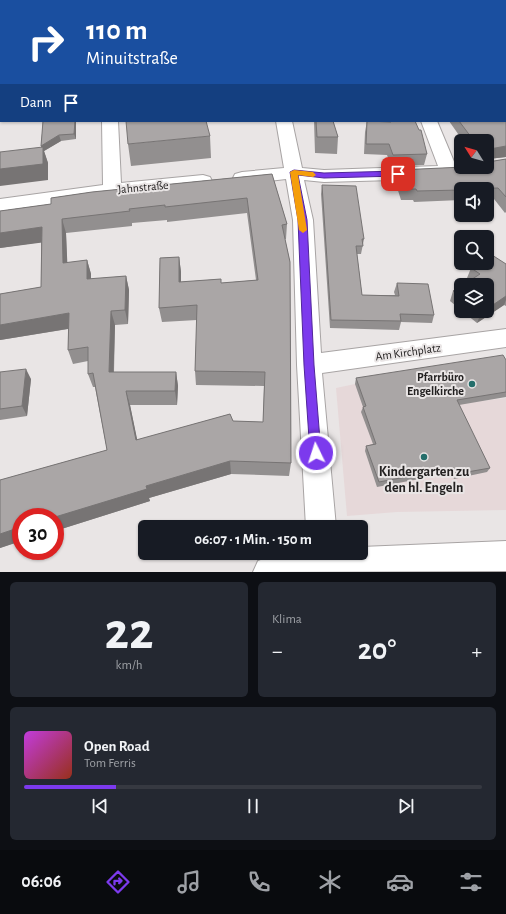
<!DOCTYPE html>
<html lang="de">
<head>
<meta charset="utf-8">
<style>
  body { margin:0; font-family:"Alegreya Sans",sans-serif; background:#242831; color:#f1f3f6; height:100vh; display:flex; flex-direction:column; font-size:15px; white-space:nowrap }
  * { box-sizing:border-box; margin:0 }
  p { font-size:13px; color:#9ea1a6 }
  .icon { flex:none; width:22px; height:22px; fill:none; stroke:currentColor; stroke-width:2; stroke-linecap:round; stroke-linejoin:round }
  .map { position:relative; height:572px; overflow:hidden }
  .sheet { display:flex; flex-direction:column; gap:10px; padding:10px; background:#0d0f14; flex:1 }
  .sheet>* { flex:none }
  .hud { position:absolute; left:0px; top:0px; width:506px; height:122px; box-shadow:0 1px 3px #0004; background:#1a4fa0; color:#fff; overflow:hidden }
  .needle { width:26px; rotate:307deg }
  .controls { position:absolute; left:454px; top:134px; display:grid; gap:8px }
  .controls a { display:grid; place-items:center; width:40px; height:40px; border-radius:6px; background:#171b24; box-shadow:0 1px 3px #0004; font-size:20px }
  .speed { position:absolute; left:12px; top:508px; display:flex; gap:8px; font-size:20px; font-weight:700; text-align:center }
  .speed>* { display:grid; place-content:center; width:52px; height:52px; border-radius:50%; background:#171b24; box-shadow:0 1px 3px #0004; line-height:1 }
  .speed .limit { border:6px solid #d22; background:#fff; color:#111 }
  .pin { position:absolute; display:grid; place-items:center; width:34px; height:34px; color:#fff; margin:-17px; border-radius:8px; box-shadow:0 2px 6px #0006 }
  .me { position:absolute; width:44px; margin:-22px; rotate:356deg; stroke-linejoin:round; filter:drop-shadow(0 0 3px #0008) }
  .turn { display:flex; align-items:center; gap:14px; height:84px; padding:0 20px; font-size:18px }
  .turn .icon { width:52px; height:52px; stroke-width:2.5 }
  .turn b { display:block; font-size:28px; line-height:34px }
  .then { display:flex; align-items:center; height:38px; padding:0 20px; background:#0003; gap:8px; font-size:15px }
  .big { font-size:30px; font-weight:700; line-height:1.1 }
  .sheet .card { flex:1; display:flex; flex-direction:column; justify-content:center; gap:6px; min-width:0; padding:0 14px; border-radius:6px; background:#242831 }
  .sheet .dial { align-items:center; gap:0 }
  .dial b { font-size:52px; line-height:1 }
  .song { display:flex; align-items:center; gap:12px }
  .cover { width:48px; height:48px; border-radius:6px; background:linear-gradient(135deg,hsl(290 70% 55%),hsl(10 70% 35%)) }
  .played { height:4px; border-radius:2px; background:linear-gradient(90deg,#7c3aed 20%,#363941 20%) }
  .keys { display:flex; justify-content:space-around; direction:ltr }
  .heat { display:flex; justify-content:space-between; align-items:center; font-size:22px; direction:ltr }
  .sheet .tiles { flex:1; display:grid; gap:10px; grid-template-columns:1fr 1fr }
  .card:last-child { grid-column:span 2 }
  .trip { position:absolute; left:138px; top:520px; width:230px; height:40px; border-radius:6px; background:#171b24; box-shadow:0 1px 3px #0004; font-weight:700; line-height:40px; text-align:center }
  .tabs { display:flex; height:64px; justify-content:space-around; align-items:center; background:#090b0e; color:#9ea1a6 }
  .tabs .icon { width:28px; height:28px }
  .tabs .selected { color:#7c3aed }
  .tabs b { font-size:18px; color:#f1f3f6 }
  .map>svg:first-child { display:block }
</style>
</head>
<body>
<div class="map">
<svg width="506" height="572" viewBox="0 0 506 572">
  <rect width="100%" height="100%" fill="#e9e5e5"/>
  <path fill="#e6d8d9" d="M 355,384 L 448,405 L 506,398 L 506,510 L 397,512 L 347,516 L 336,388 Z"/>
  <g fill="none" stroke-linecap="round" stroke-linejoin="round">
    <g stroke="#a8a4a4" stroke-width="2">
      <path id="minor" d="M 251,0 L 263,0 L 263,1 L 251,1 Z
        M 102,121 L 118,121 L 121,183 L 203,175 L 210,177 L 212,181 L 210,185 L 203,187 L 112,196 L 0,211 L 0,199 L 103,185 Z
        M 276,121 L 292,121 L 302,168 L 324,170 L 438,166 L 421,121 L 437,121 L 455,164 L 461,164 L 461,167 L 487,167 L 487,166 L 488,167 L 485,171 L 479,172 L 427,179 L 324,182 L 304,180 L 313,220 L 321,353 L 506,329 L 506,347 L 322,373 L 336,527 L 306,527 L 297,365 L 293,220 L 286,179 L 242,184 L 235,182 L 233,178 L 235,174 L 242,172 L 284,168 Z
        M 506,541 L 506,571 L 253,572 L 258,561 C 289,548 327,553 361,553 L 361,547 Z"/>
    </g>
    <use href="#minor" fill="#fff" fill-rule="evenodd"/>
  </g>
  <path fill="#928f8f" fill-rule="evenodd" d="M 306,0 L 397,0 L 398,1 L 306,1 Z
    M 435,0 L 506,0 L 506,65 L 505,64 L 505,1 L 436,1 Z
    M 506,76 L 506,157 L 488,159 L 487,161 L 487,141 L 463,141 L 449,121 L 505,121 Z
    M 43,121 L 76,121 L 76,139 L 61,141 L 44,151 L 48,163 L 48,180 L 41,146 Z
    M 314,121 L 333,121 L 338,137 L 337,154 L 315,153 Z
    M 367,121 L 385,122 L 385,121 L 415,121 L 427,154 L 424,165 L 391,166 L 387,155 L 364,154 L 365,132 Z
    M 210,136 L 211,158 L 131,166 L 128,144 Z
    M 506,159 L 506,212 L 505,213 L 494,199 L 487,199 L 487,189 L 461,189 L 461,200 L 414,202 L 413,200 L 401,200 L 395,181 L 398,170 L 487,166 L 488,162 Z
    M 272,174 L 287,224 L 286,239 L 285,239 L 290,262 L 291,463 L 289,476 L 231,474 L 149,498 L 150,501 L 55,531 L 55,517 L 21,517 L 21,541 L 0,548 L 0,480 L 107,450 L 95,387 L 93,387 L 88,374 L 88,361 L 73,364 L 68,350 L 68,329 L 0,340 L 0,294 L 41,287 L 41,242 L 0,248 L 0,211 L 51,204 L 51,198 L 92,192 ZM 247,213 L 256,280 L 221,283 L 221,279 L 181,282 L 181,272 L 179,257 L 160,258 L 159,308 L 162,322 L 197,320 L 195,371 L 196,385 L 264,386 L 263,422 L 233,421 L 230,414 L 137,440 L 130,405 L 177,405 L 178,386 L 176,372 L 114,372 L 115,325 L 128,324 L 129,290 L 126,276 L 91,279 L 91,274 L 87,260 L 67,263 L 66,233 L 132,226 L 132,223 L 167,220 L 167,222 Z
    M 322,185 L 364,239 L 361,254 L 357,254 L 362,295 L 395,295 L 394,292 L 397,283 L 434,315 L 432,323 L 401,322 L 399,330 L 330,328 L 321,194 Z
    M 506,264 L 506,306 L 504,305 L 477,323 L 462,311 L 487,311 L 471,280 L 467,278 L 471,268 Z
    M 461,286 L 461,310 L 450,301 L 453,291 Z
    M 506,360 L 506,397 L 459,405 L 490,468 L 487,472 L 454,479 L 451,473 L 377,487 L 365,451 L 366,446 L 373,444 L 361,412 L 363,407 L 355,384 L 356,378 Z
    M 0,372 L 31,379 L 27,416 L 0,420 Z"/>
  <path fill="#777474" d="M 0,55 L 1,58 L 1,66 L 0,67 Z
    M 75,121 L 76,121 L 76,139 L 74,134 Z
    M 59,135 L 61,141 L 44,151 L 48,163 L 48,180 L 0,186 L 0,169 L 42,152 L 41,146 Z
    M 506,146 L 506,157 L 488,159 L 490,149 Z
    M 62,219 L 66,233 L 68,278 L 63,263 Z
    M 42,227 L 46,242 L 0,248 L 0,233 Z
    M 179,257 L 181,272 L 181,296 L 179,282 Z
    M 87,260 L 91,274 L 91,293 L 87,279 Z
    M 126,276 L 129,290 L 128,324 L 125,310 Z
    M 506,296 L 506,300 L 504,305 L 477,323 L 481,313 L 485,311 L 487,311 L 487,309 Z
    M 111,311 L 115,325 L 113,386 L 109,372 Z
    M 69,313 L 73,328 L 0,340 L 0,325 Z
    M 26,369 L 31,379 L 27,416 L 22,406 Z
    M 176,372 L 178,386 L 177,405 L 175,391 Z
    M 126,391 L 130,405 L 140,453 L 136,440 Z
    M 230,461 L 231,474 L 149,498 L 150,501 L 55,531 L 55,517 L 146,486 Z
    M 21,527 L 21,541 L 0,548 L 0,534 Z"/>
  <path fill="#aaa6a6" stroke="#777474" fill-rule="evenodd" d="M 0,0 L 232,0 L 232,1 L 130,1 L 129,0 L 129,1 L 1,1 L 1,5 L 0,5 Z
    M 311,0 L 373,0 L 371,1 L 312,1 Z
    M 373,0 L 397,0 L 398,1 L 374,1 Z
    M 445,0 L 506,0 L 506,51 L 505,50 L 505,1 L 446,1 Z
    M 1,8 L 1,57 L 0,55 L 0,9 Z
    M 506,76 L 506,146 L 490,149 L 489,155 L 487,155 L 487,141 L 474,141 L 459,121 L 505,121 L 505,77 Z
    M 43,121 L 75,121 L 74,134 L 59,135 L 41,146 Z
    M 126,121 L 206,121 L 210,136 L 128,144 Z
    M 316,121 L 333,121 L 338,137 L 317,137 Z
    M 367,121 L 391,122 L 390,121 L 415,121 L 419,130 L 421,130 L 427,154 L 393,155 L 389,144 L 366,144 Z
    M 43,147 L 43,164 L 0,169 L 0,152 Z
    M 506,159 L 506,197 L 498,188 L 461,189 L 461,190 L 417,191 L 416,189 L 404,189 L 398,170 L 464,167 L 487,167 L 487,166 L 491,166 L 488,162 Z
    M 272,174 L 287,224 L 282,225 L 290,262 L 291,463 L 230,461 L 146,486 L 147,489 L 55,517 L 21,517 L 21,527 L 0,534 L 0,480 L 107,450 L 93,373 L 88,374 L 88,347 L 68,350 L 69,313 L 0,325 L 0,294 L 41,287 L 42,227 L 0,233 L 0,211 L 51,204 L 51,198 L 92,192 ZM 247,198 L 258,280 L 221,283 L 221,279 L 179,282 L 179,257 L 160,258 L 159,308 L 197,305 L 195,371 L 265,372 L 263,422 L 233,421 L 230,414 L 136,440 L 126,391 L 175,391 L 176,372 L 109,372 L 111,311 L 125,310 L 126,276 L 87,279 L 87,260 L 63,263 L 62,219 L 130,211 L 129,209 L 165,205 L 165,207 Z
    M 322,185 L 356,186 L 364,239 L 362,239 L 363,246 L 356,246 L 362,295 L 399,296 L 397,283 L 428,284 L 434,315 L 400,314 L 401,321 L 331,320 Z
    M 492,255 L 506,264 L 506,296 L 487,309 L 487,285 L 463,285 L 480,274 L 471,268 L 479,263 L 487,263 L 487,258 Z
    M 461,286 L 461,297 L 453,291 Z
    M 479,311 L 485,311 L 481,313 Z
    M 503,355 L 506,360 L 506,392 L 457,400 L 490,468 L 456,474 L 454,468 L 379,482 L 366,446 L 376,444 L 363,407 L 366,406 L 356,378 Z
    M 26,369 L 22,406 L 0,409 L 0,372 Z"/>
  <path fill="#7c3aed" stroke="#51269a" d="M 294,170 L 324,173 L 398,171 L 401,174 L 398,176 L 324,178 L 298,175 L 307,220 L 314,365 L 321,453 L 320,457 L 316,459 L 312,457 L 310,453 L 304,365 L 298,220 L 290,172 Z"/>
  <path fill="#f59e0b" d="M 294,170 L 313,172 L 316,175 L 313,177 L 298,175 L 307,230 L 303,233 L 299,230 L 290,172 Z"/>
  <g fill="#246e6b" stroke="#e9e5e5" stroke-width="1.5">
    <circle cx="472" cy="384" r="4"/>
    <circle cx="424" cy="457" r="4"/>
  </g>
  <g text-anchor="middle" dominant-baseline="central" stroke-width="4" stroke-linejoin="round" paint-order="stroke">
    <g font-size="12" fill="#232121" stroke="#e9e5e5">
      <text transform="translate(143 187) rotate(-5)">Jahnstraße</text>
      <text transform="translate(408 352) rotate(-8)">Am Kirchplatz</text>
    </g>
    <g font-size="12" font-weight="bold" fill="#232121" stroke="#e9e5e5" text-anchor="end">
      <text x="464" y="377">Pfarrbüro<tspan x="464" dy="14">Engelkirche</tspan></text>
    </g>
    <g font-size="14" font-weight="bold" fill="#232121" stroke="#e9e5e5">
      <text x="424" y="472">Kindergarten zu<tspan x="424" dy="16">den hl. Engeln</tspan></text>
    </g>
  </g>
</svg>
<div class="controls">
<a><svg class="needle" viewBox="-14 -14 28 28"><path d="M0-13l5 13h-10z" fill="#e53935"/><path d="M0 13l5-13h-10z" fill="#9ea1a6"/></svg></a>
<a><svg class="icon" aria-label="sound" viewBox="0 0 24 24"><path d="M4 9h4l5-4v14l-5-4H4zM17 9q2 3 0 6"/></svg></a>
<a><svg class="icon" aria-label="search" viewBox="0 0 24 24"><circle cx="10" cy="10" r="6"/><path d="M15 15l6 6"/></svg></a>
<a><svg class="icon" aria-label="layers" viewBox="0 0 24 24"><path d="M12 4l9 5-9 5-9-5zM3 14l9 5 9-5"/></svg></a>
</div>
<div class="speed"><div class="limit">30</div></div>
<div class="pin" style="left:398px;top:174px;background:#d93025"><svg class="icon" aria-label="arrive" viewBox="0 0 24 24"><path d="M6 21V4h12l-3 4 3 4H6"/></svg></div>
<svg class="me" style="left:316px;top:453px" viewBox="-20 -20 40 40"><circle r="17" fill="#7c3aed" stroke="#fff" stroke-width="3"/><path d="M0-11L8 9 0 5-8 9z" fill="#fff"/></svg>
<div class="trip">06:07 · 1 Min. · 150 m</div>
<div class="hud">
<div class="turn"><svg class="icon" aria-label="right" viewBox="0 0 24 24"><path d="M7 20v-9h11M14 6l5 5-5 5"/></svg><div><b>110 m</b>Minuitstraße</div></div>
<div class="then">Dann<svg class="icon" aria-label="arrive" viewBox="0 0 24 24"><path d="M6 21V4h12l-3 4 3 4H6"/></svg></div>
</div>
</div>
<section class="sheet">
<div class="tiles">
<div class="card dial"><b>22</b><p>km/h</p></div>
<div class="card"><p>Klima</p>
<div class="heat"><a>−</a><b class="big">20°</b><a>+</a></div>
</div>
<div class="card">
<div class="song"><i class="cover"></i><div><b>Open Road</b><p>Tom Ferris</p></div></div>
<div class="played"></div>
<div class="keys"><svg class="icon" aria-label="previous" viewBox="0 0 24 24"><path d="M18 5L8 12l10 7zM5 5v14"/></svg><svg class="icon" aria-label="pause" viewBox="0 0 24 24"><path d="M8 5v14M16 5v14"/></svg><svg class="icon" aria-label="next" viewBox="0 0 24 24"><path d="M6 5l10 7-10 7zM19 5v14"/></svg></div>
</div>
</div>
</section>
<nav class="tabs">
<b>06:06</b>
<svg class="icon selected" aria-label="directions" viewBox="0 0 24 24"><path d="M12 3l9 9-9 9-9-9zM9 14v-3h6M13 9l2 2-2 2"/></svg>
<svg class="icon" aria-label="music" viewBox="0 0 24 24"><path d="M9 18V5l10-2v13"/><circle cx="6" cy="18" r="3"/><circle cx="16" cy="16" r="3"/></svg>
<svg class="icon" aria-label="phone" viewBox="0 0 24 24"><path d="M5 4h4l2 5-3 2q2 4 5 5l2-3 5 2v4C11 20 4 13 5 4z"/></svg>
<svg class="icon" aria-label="climate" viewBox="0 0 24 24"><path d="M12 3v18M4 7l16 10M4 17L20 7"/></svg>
<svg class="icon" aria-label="car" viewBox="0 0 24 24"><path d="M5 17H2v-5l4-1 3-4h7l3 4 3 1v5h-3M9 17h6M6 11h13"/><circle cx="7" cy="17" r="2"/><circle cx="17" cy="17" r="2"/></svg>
<svg class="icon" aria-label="filters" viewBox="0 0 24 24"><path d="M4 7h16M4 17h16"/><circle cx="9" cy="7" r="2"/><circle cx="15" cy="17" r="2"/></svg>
</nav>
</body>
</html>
